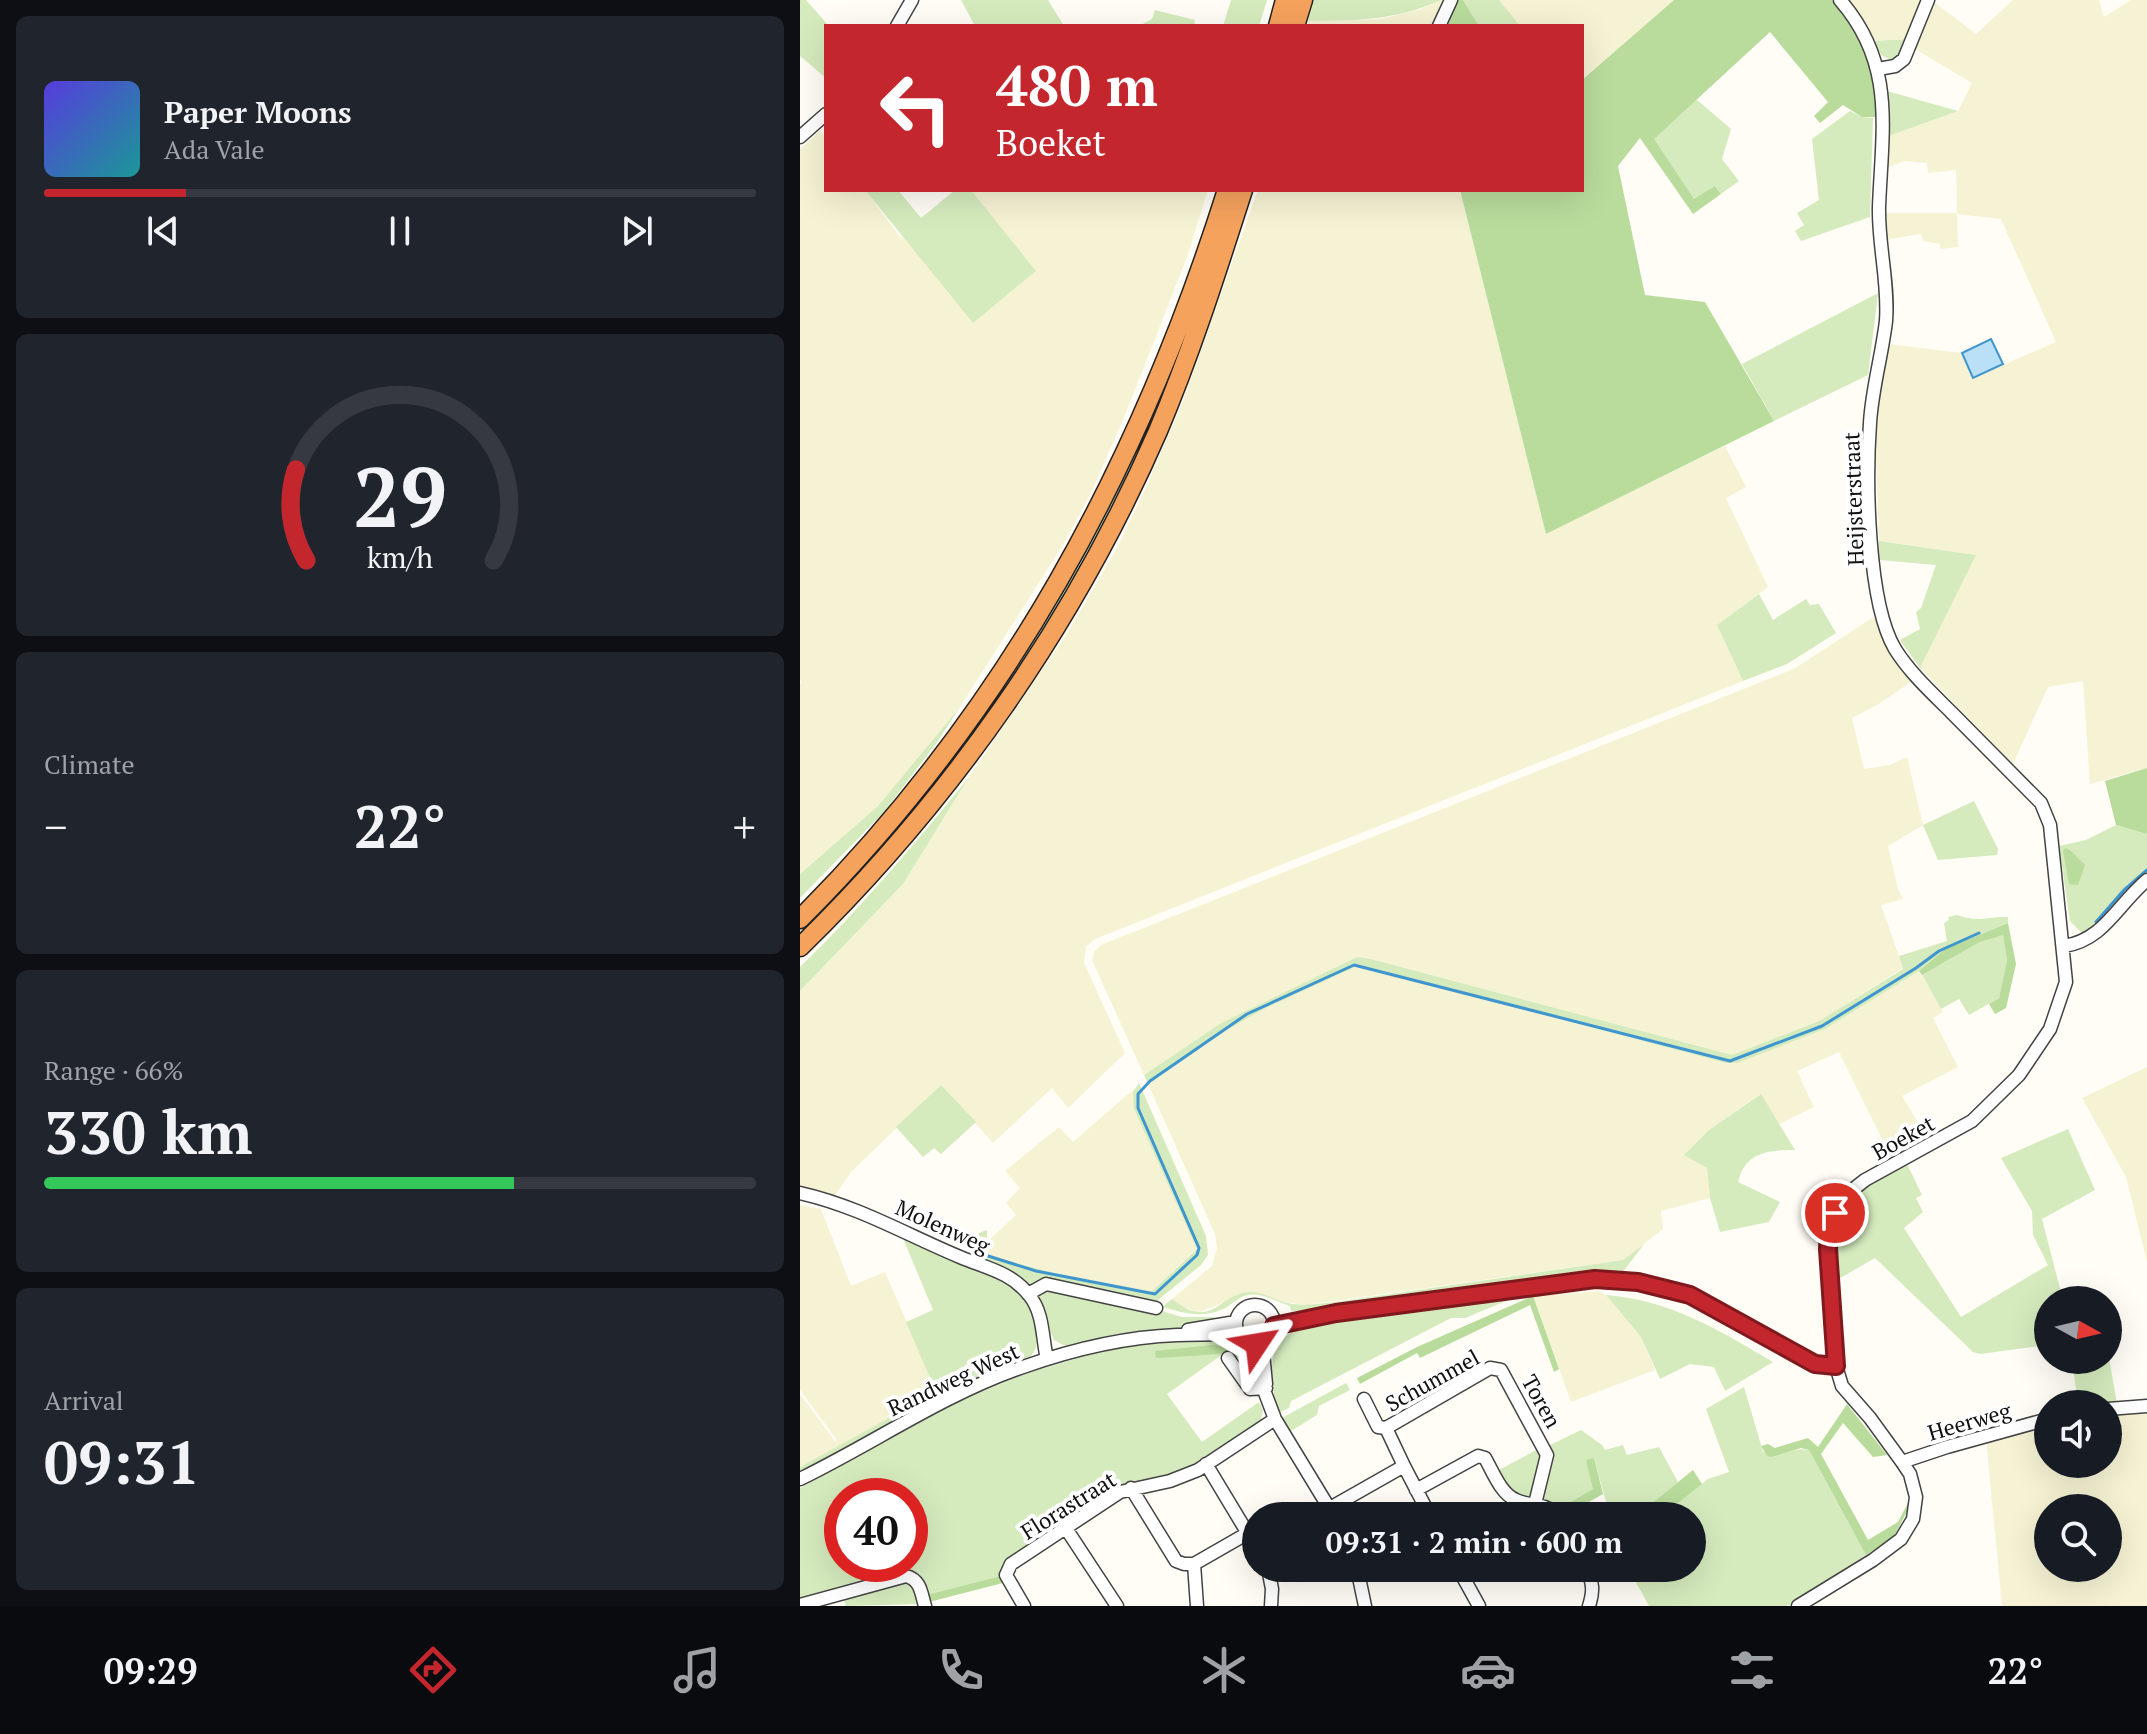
<!DOCTYPE html>
<html lang="en">
<head>
<meta charset="utf-8">
<style>
  body { margin:0; font-family:"PT Serif",serif; background:#20242c; color:#f1f3f6; height:100vh; display:flex; flex-direction:column; font-size:30px; white-space:nowrap }
  * { box-sizing:border-box; margin:0 }
  p { font-size:26px; color:#9ea1a6 }
  .icon { flex:none; width:44px; height:44px; fill:none; stroke:currentColor; stroke-width:2; stroke-linecap:round; stroke-linejoin:round }
  .map { position:relative; flex:1; overflow:hidden }
  .side { display:flex; flex-direction:column; gap:16px; padding:16px; background:#0d0f14; width:800px }
  .side>* { flex:none }
  .top-card { position:absolute; left:24px; top:24px; width:760px; height:168px; border-radius:0px; box-shadow:0 8px 32px #0002; background:#c4262e; color:#fff; overflow:hidden }
  .needle { width:52px; rotate:98deg }
  .fabs { position:absolute; left:1234px; top:1286px; display:grid; gap:16px }
  .fabs a { display:grid; place-items:center; width:88px; height:88px; border-radius:50%; background:#171b24; box-shadow:0 8px 32px #0002; font-size:40px }
  .speed { position:absolute; left:24px; top:1478px; display:flex; gap:16px; font-size:40px; font-weight:700; text-align:center }
  .speed>* { display:grid; place-content:center; width:104px; height:104px; border-radius:50%; background:#171b24; box-shadow:0 8px 32px #0002; line-height:1 }
  .speed .limit { border:12px solid #d22; background:#fff; color:#111 }
  .pin { position:absolute; display:grid; place-items:center; width:68px; height:68px; color:#fff; margin:-34px; border:4px solid #fff; border-radius:50%; box-shadow:0 2px 8px #0007 }
  .me { position:absolute; width:88px; margin:-44px; rotate:57deg; stroke-linejoin:round; filter:drop-shadow(0 0 6px #0008) }
  .turn { display:flex; align-items:center; gap:28px; height:168px; padding:0 40px; font-size:36px }
  .turn .icon { width:104px; height:104px; stroke-width:2.5 }
  .turn b { display:block; font-size:56px; line-height:68px }
  .big { font-size:60px; font-weight:800; line-height:1.1 }
  .side .widget { flex:1; display:flex; flex-direction:column; justify-content:center; gap:12px; min-width:0; padding:0 28px; border-radius:12px; background:#20242c }
  .side .dial { align-items:center; gap:0 }
  .dial svg { height:208px; overflow:visible; fill:none; stroke:#363941; stroke-width:7; stroke-linecap:round; text-anchor:middle }
  .dial text { fill:#f1f3f6; stroke:none }
  .song { display:flex; align-items:center; gap:24px }
  .cover { width:96px; height:96px; border-radius:12px; background:linear-gradient(135deg,hsl(250 70% 55%),hsl(180 70% 35%)) }
  .played { height:8px; border-radius:4px; background:linear-gradient(90deg,#c4262e 20%,#363941 20%) }
  .keys { display:flex; justify-content:space-around; direction:ltr }
  .heat { display:flex; justify-content:space-between; align-items:center; font-size:44px; direction:ltr }
  .charge { height:12px; border-radius:6px; background:linear-gradient(90deg,#34c759 66%,#363941 0) }
  .trip { position:absolute; left:442px; top:1502px; width:464px; height:80px; border-radius:40px; background:#171b24; box-shadow:0 8px 32px #0002; font-weight:800; line-height:80px; text-align:center }
  .dock { display:flex; height:128px; justify-content:space-around; align-items:center; background:#090b0e; color:#9ea1a6 }
  .dock .icon { width:56px; height:56px }
  .dock .active { color:#c4262e }
  .dock b { font-size:36px; color:#f1f3f6 }
  main { display:flex; flex:1; min-height:0 }
  .map>svg:first-child { display:block }
</style>
</head>
<body>
<main>
<section class="side">
<div class="widget">
<div class="song"><i class="cover"></i><div><b>Paper Moons</b><p>Ada Vale</p></div></div>
<div class="played"></div>
<div class="keys"><svg class="icon" aria-label="previous" viewBox="0 0 24 24"><path d="M18 5L8 12l10 7zM5 5v14"/></svg><svg class="icon" aria-label="pause" viewBox="0 0 24 24"><path d="M8 5v14M16 5v14"/></svg><svg class="icon" aria-label="next" viewBox="0 0 24 24"><path d="M6 5l10 7-10 7zM19 5v14"/></svg></div>
</div>
<div class="widget dial"><svg viewBox="0 0 100 80">
<path d="M14 69A42 42 0 1 1 86 69"/>
<path d="M14 69A42 42 0 0 1 10 34" stroke="#c4262e"/>
<text x="50" y="56" font-size="32" font-weight="700">29</text>
<text x="50" y="72" font-size="11">km/h</text>
</svg></div>
<div class="widget"><p>Climate</p>
<div class="heat"><a>−</a><b class="big">22°</b><a>+</a></div>
</div>
<div class="widget"><p>Range · 66%</p><b class="big">330 km</b><div class="charge"></div></div>
<div class="widget"><p>Arrival</p><b class="big">09:31</b></div>
</section>
<div class="map">
<svg width="1347" height="1606" viewBox="0 0 1347 1606">
  <rect width="100%" height="100%" fill="#fffdf5"/>
  <path fill="#f6f3d4" fill-rule="evenodd" d="M 641,0 L 644,4 L 635,26 L 506,26 L 508,21 L 581,19 L 621,9 Z
    M 699,0 L 874,0 L 782,80 L 782,26 L 720,26 Z
    M 1049,0 L 1124,0 L 1108,39 L 1074,41 L 1069,27 Z
    M 1213,0 L 1299,0 L 1304,17 L 1331,0 L 1347,0 L 1347,768 L 1290,784 L 1283,681 L 1248,687 L 1213,764 L 1120,668 L 1176,555 L 1079,541 L 1075,429 L 1088,344 L 1162,353 L 1173,378 L 1256,342 L 1201,219 L 1157,214 L 1158,247 L 1140,249 L 1140,244 L 1123,241 L 1121,234 L 1084,240 L 1084,213 L 1157,213 L 1156,170 L 1128,173 L 1127,163 L 1105,161 L 1085,168 L 1086,137 L 1158,111 L 1172,83 L 1115,49 L 1134,2 L 1176,34 Z
    M 20,131 L 26,139 L 26,190 L 65,190 L 100,237 L 236,271 L 171,190 L 408,190 L 387,257 L 323,420 L 291,493 L 264,543 L 160,707 L 128,747 L 78,806 L 0,874 L 0,684 L 2,682 L 0,679 L 0,149 Z
    M 458,190 L 660,190 L 746,533 L 925,446 L 946,487 L 926,498 L 968,587 L 917,625 L 943,681 L 295,939 L 286,946 L 284,963 L 325,1053 L 268,1108 L 252,1088 L 193,1143 L 141,1085 L 51,1172 L 36,1194 L 28,1198 L 0,1187 L 0,991 L 103,884 L 169,777 L 268,632 L 316,550 L 345,490 L 381,406 Z
    M 1072,618 L 1076,619 L 1082,635 L 1114,680 L 1077,705 L 1052,718 L 1064,769 L 1090,765 L 1107,757 L 1123,825 L 1088,846 L 1098,889 L 1103,899 L 1081,905 L 1103,968 L 1019,1021 L 932,1055 L 571,959 L 557,957 L 421,1023 L 344,1075 L 292,960 L 295,951 L 301,945 L 994,669 Z
    M 555,967 L 576,970 L 926,1063 L 938,1063 L 1025,1029 L 1119,971 L 1143,1012 L 1133,1018 L 1158,1067 L 1102,1096 L 1129,1141 L 1093,1161 L 1039,1052 L 997,1071 L 1014,1107 L 979,1124 L 960,1094 L 909,1130 L 885,1155 L 907,1168 L 910,1198 L 861,1211 L 863,1229 L 823,1260 L 506,1305 L 484,1302 L 452,1292 L 399,1312 L 381,1306 L 372,1299 L 412,1266 L 417,1248 L 415,1234 L 348,1084 L 425,1031 L 464,1009 Z
    M 1347,1067 L 1347,1262 L 1326,1177 L 1282,1098 Z
    M 334,1089 L 334,1109 L 397,1248 L 351,1292 L 268,1277 L 183,1254 L 187,1242 L 216,1215 L 206,1203 L 220,1188 L 205,1171 L 259,1127 L 273,1142 Z
    M 0,1205 L 21,1209 L 51,1286 L 85,1272 L 137,1392 L 0,1467 L 0,1394 L 35,1441 L 37,1440 L 0,1390 Z
    M 799,1291 L 806,1295 L 841,1337 L 855,1370 L 771,1402 L 733,1296 Z
    M 1347,1410 L 1347,1606 L 1202,1606 L 1186,1439 L 1248,1423 L 1248,1464 L 1308,1464 L 1308,1413 ZM 1248,1508 L 1308,1508 L 1308,1568 L 1248,1568 Z"/>
  <path fill="#d5ebbd" fill-rule="evenodd" d="M 0,0 L 6,0 L 29,26 L 26,26 L 26,78 L 0,56 Z
    M 161,0 L 248,0 L 264,26 L 175,26 Z
    M 431,0 L 467,0 L 459,26 L 423,26 Z
    M 514,0 L 641,0 C 594,21 558,20 508,21 Z
    M 663,0 L 699,0 L 720,26 L 679,26 Z
    M 355,10 L 395,20 L 394,26 L 339,26 L 352,19 Z
    M 1108,39 L 1100,56 L 1091,60 L 1081,55 L 1074,41 Z
    M 1087,91 L 1158,111 L 1086,137 Z
    M 896,99 L 931,129 L 922,159 L 939,181 L 921,194 L 915,186 L 897,199 L 894,199 L 853,139 Z
    M 1050,111 L 1062,117 L 1073,118 L 1070,217 L 1001,241 L 995,231 L 1004,225 L 997,213 L 1019,200 L 1012,139 Z
    M 65,190 L 98,190 L 121,218 L 155,190 L 171,190 L 236,271 L 173,323 Z
    M 1078,293 L 1068,375 L 974,421 L 942,364 Z
    M 390,325 L 339,457 L 262,605 L 209,686 L 156,760 L 80,853 L 0,935 L 0,923 L 18,906 L 270,574 L 303,516 L 329,461 L 385,329 Z
    M 1079,541 L 1176,555 L 1120,668 L 1100,640 L 1120,629 L 1116,612 L 1121,608 L 1136,565 L 1079,560 Z
    M 959,594 L 973,620 L 1006,599 L 1010,605 L 1019,604 L 1036,633 L 987,664 L 943,681 L 917,625 Z
    M 160,707 L 136,744 L 83,813 L 0,898 L 0,874 L 78,806 Z
    M 169,777 L 103,884 L 0,991 L 0,967 C 61,908 115,844 169,777 Z
    M 1174,801 L 1198,849 L 1197,855 L 1138,860 L 1123,825 Z
    M 1316,825 L 1347,834 L 1347,869 L 1328,884 L 1284,935 L 1270,921 L 1259,846 L 1286,840 Z
    M 1157,915 C 1180,923 1188,916 1208,917 L 1208,923 L 1145,949 L 1119,971 L 1025,1029 L 938,1063 L 926,1063 L 576,970 L 555,967 L 464,1009 L 425,1031 L 348,1084 L 344,1075 L 421,1023 L 557,957 L 571,959 L 932,1055 L 1019,1021 L 1103,969 L 1099,956 L 1147,941 L 1144,923 L 1149,920 L 1148,917 Z
    M 1203,934 L 1207,960 L 1199,998 L 1169,1015 L 1159,999 L 1141,1009 L 1122,975 L 1180,942 Z
    M 339,1083 L 406,1236 L 408,1255 L 401,1265 L 353,1304 L 225,1285 L 171,1257 L 179,1233 L 187,1230 L 187,1242 L 183,1254 L 268,1277 L 351,1292 L 397,1249 L 334,1109 L 333,1092 Z
    M 141,1085 L 176,1122 L 141,1154 L 134,1148 L 123,1157 L 96,1127 Z
    M 961,1094 L 995,1150 C 968,1150 945,1152 938,1182 L 980,1202 L 969,1222 L 920,1232 L 910,1198 L 907,1168 L 884,1155 L 909,1130 Z
    M 1268,1129 L 1295,1190 L 1242,1219 L 1263,1300 L 1248,1300 L 1248,1345 L 1180,1354 L 1173,1352 L 1075,1258 L 1037,1280 C 1036,1263 1033,1244 1037,1228 C 1045,1196 1080,1178 1107,1164 L 1122,1195 L 1116,1198 L 1123,1212 L 1104,1228 L 1161,1317 L 1248,1265 L 1233,1235 L 1232,1211 L 1201,1158 Z
    M 102,1236 C 111,1241 120,1247 130,1251 C 160,1264 202,1269 223,1297 C 230,1305 232,1316 234,1326 C 238,1339 239,1349 228,1359 L 0,1474 L 0,1467 L 136,1392 L 106,1322 L 133,1310 Z
    M 844,1244 L 822,1273 L 776,1274 L 524,1309 L 491,1311 L 490,1306 C 477,1302 461,1292 447,1295 C 439,1297 432,1304 425,1308 C 405,1319 383,1313 362,1307 L 372,1299 C 414,1332 419,1292 451,1292 C 464,1292 475,1300 487,1303 C 505,1307 524,1303 542,1301 L 823,1260 Z
    M 244,1288 L 349,1307 L 382,1317 L 414,1317 L 414,1321 L 381,1330 L 269,1348 L 254,1340 L 236,1298 L 236,1293 Z
    M 730,1291 L 665,1318 L 651,1318 L 491,1401 L 489,1408 L 476,1414 C 474,1384 462,1348 493,1332 L 493,1326 Z
    M 806,1295 C 870,1300 919,1330 973,1362 L 925,1391 L 914,1367 L 890,1364 L 860,1379 L 841,1337 Z
    M 416,1337 L 418,1343 L 425,1346 L 412,1345 L 399,1355 L 423,1354 L 367,1394 L 402,1442 L 459,1402 L 463,1410 L 461,1420 C 436,1437 401,1466 374,1476 C 357,1483 336,1480 317,1487 L 203,1563 L 200,1576 L 126,1595 C 121,1580 119,1574 103,1570 L 0,1599 L 0,1488 L 157,1402 L 227,1373 L 309,1349 ZM 42,1496 L 110,1496 L 110,1564 L 42,1564 Z
    M 1308,1352 L 1317,1404 L 1278,1404 L 1272,1360 L 1308,1360 Z
    M 546,1383 L 550,1390 L 519,1406 L 517,1415 L 488,1433 L 480,1419 Z
    M 944,1387 L 963,1452 C 986,1459 990,1446 1009,1450 L 1066,1555 L 987,1606 L 849,1606 L 828,1568 L 892,1568 L 892,1516 L 862,1516 L 908,1479 L 929,1472 L 906,1409 Z
    M 781,1430 L 802,1445 L 805,1450 L 823,1445 L 827,1455 L 859,1447 L 878,1482 L 836,1516 L 830,1516 L 821,1505 L 808,1509 L 794,1458 L 793,1489 L 755,1511 L 742,1504 L 754,1458 L 750,1445 Z
    M 740,1448 L 743,1454 L 732,1501 L 711,1496 L 697,1471 Z
    M 111,1580 L 120,1604 L 46,1606 L 43,1596 Z"/>
  <path fill="#b9dc9c" d="M 655,0 L 663,0 L 679,26 L 643,26 Z
    M 874,0 L 1032,0 C 1059,33 1081,73 1075,117 L 1062,117 L 1043,105 L 1020,123 L 1014,116 L 1028,102 L 970,32 L 854,139 L 894,199 L 915,186 L 921,194 L 893,214 L 840,138 L 818,166 L 845,295 L 905,302 L 974,421 L 746,534 L 660,190 L 782,190 L 782,80 Z
    M 1347,768 L 1347,834 L 1316,825 L 1305,781 Z
    M 1265,848 L 1270,850 L 1285,865 L 1278,885 L 1269,884 L 1263,851 Z
    M 1208,923 L 1216,964 L 1206,1008 L 1195,1014 L 1189,1004 L 1199,998 L 1207,960 L 1203,935 L 1180,942 L 1122,975 L 1119,971 L 1145,949 Z
    M 733,1296 L 759,1369 L 754,1372 L 730,1305 L 620,1358 L 617,1353 L 560,1384 L 557,1378 L 617,1347 Z
    M 412,1345 L 425,1346 L 439,1355 L 432,1360 L 423,1354 L 356,1358 L 355,1351 Z
    M 1047,1404 L 1087,1455 L 1073,1457 L 1043,1423 L 1021,1454 L 1068,1540 L 1098,1522 L 1108,1503 L 1111,1504 L 1093,1538 L 1066,1555 L 1009,1450 L 1001,1448 L 971,1457 L 967,1456 L 961,1446 L 968,1444 L 975,1448 L 1008,1438 L 1018,1447 Z
    M 794,1458 L 803,1494 L 764,1516 L 758,1516 L 755,1511 L 793,1489 L 786,1460 Z
    M 893,1470 L 902,1484 L 862,1516 L 836,1516 Z
    M 200,1576 L 203,1583 L 129,1602 L 126,1595 Z"/>
  <path fill="#b9e0f7" stroke="#3f96cf" stroke-width="2" d="M 1191,339 L 1203,364 L 1173,378 L 1162,353 Z"/>
  <g fill="none" stroke-linecap="round" stroke-linejoin="round">
    <path stroke="#3f96cf" stroke-width="3" d="M 1296,922 L 1324,890 L 1347,870
      M 185,1255 L 236,1271 L 355,1294 L 397,1255 L 399,1248 L 338,1108 L 338,1094 L 350,1081 L 447,1014 L 554,965 L 930,1061 L 1022,1026 L 1116,968 L 1139,951 L 1179,933"/>
    <g stroke="#444" stroke-width="15">
      <path id="minor" d="M 97,26 L 112,0
        M 639,26 L 651,0
        M 1078,69 L 1095,66 L 1104,59 L 1128,0
        M 0,137 L 26,114
        M 1264,946 C 1304,940 1317,905 1347,880
        M 0,1193 C 58,1206 107,1235 160,1257 C 186,1268 211,1272 229,1295 C 244,1313 242,1338 247,1359
        M 228,1294 L 246,1284 L 356,1308
        M436 1324a19 19 0 1 1 38 0a19 19 0 1 1-38 0Z
        M 474,1326 L 536,1313 L 795,1279 L 838,1282 L 890,1295 L 1015,1364 L 1036,1366
        M 388,1330 L 436,1322
        M 462,1342 L 466,1384
        M 451,1343 L 456,1369 L 475,1419 L 534,1516
        M 428,1358 L 450,1389 L 466,1388
        M 564,1399 L 578,1427 L 586,1428
        M 1308,1409 L 1347,1406
        M 1102,1462 L 1147,1447 L 1248,1419
        M 406,1464 L 456,1547
        M 604,1466 L 586,1428 L 690,1368 L 701,1370 L 747,1455 L 732,1516
        M 0,1479 C 74,1443 144,1394 223,1367 C 271,1350 326,1337 377,1335 C 397,1334 418,1335 438,1333
        M 331,1488 L 376,1561 L 384,1564 L 394,1564 L 448,1533
        M 616,1490 L 678,1456 L 685,1458 C 693,1472 701,1494 716,1500 C 731,1507 746,1502 758,1516
        M 530,1508 L 604,1466 L 630,1516
        M 265,1527 L 317,1606
        M 394,1564 L 397,1606
        M 468,1568 L 472,1589 L 471,1606
        M 557,1568 L 565,1606
        M 658,1568 L 679,1606
        M 786,1568 C 793,1582 794,1591 789,1606
        M 0,1605 L 106,1576 C 121,1580 121,1593 125,1606
        M 224,1606 L 206,1575 L 211,1564 L 320,1492 L 370,1481 L 398,1470 L 475,1419
        M 998,1606 L 1073,1560 L 1101,1539 L 1113,1519 L 1116,1497 L 1110,1474 L 1102,1462 L 1070,1418 L 1042,1386 L 1036,1366 L 1028,1249 L 1029,1229 L 1035,1213 L 1046,1195 L 1065,1180 L 1172,1121 L 1219,1075 L 1250,1029 L 1266,982 L 1250,825 L 1241,803 C 1211,773 1181,742 1151,712 C 1132,693 1110,673 1095,649 C 1067,602 1066,479 1070,423 C 1072,389 1082,355 1086,321 C 1089,283 1078,245 1079,207 C 1082,129 1096,64 1040,0"/>
    </g>
    <g stroke="#222" stroke-width="21">
      <path id="highway" d="M 478,26 L 485,0
        M 495,26 L 503,0
        M 0,919 C 207,712 339,468 427,190
        M 0,947 C 151,800 274,624 358,431 C 391,353 417,271 443,190"/>
    </g>
    <use href="#minor" stroke="#fff" stroke-width="12"/>
    <use href="#highway" stroke="#f5a25d" stroke-width="18"/>
  </g>
  <g fill="none" stroke-linecap="round" stroke-linejoin="round">
    <g stroke="#7f191e" stroke-width="20">
      <path id="route" d="M 457,1344 L 470,1336 L 474,1326 L 536,1313 L 795,1279 L 838,1282 L 890,1295 L 1015,1364 L 1036,1366 L 1028,1249 L 1029,1229 L 1035,1213"/>
    </g>
    <use href="#route" stroke="#c4262e" stroke-width="14"/>
  </g>
  <g text-anchor="middle" dominant-baseline="central" stroke-width="8" stroke-linejoin="round" paint-order="stroke">
    <g font-size="22" fill="#111" stroke="#fff">
      <text transform="translate(1053 499) rotate(-92)">Heijsterstraat</text>
      <text transform="translate(1103 1137) rotate(-29)">Boeket</text>
      <text transform="translate(143 1226) rotate(24)">Molenweg</text>
      <text transform="translate(153 1379) rotate(-25)">Randweg West</text>
      <text transform="translate(632 1380) rotate(-29)">Schummel</text>
      <text transform="translate(742 1401) rotate(61)">Toren</text>
      <text transform="translate(1169 1421) rotate(-16)">Heerweg</text>
      <text transform="translate(268 1505) rotate(-32)">Florastraat</text>
    </g>
  </g>
</svg>
<div class="fabs">
<a><svg class="needle" viewBox="-14 -14 28 28"><path d="M0-13l5 13h-10z" fill="#e53935"/><path d="M0 13l5-13h-10z" fill="#9ea1a6"/></svg></a>
<a><svg class="icon" aria-label="sound" viewBox="0 0 24 24"><path d="M4 9h4l5-4v14l-5-4H4zM17 9q2 3 0 6"/></svg></a>
<a><svg class="icon" aria-label="search" viewBox="0 0 24 24"><circle cx="10" cy="10" r="6"/><path d="M15 15l6 6"/></svg></a>
</div>
<div class="speed"><div class="limit">40</div></div>
<div class="pin" style="left:1035px;top:1213px;background:#d93025"><svg class="icon" aria-label="arrive" viewBox="0 0 24 24"><path d="M6 21V4h12l-3 4 3 4H6"/></svg></div>
<svg class="me" style="left:457px;top:1344px" viewBox="-20 -20 40 40"><path d="M0-17L14 15 0 8-14 15z" fill="#c4262e" stroke="#fff" stroke-width="4"/></svg>
<div class="trip">09:31 · 2 min · 600 m</div>
<div class="top-card">
<div class="turn"><svg class="icon" aria-label="left" viewBox="0 0 24 24"><path d="M17 20v-9H6M10 6l-5 5 5 5"/></svg><div><b>480 m</b>Boeket</div></div>
</div>
</div>
</main>
<nav class="dock">
<b>09:29</b>
<svg class="icon active" aria-label="directions" viewBox="0 0 24 24"><path d="M12 3l9 9-9 9-9-9zM9 14v-3h6M13 9l2 2-2 2"/></svg>
<svg class="icon" aria-label="music" viewBox="0 0 24 24"><path d="M9 18V5l10-2v13"/><circle cx="6" cy="18" r="3"/><circle cx="16" cy="16" r="3"/></svg>
<svg class="icon" aria-label="phone" viewBox="0 0 24 24"><path d="M5 4h4l2 5-3 2q2 4 5 5l2-3 5 2v4C11 20 4 13 5 4z"/></svg>
<svg class="icon" aria-label="climate" viewBox="0 0 24 24"><path d="M12 3v18M4 7l16 10M4 17L20 7"/></svg>
<svg class="icon" aria-label="car" viewBox="0 0 24 24"><path d="M5 17H2v-5l4-1 3-4h7l3 4 3 1v5h-3M9 17h6M6 11h13"/><circle cx="7" cy="17" r="2"/><circle cx="17" cy="17" r="2"/></svg>
<svg class="icon" aria-label="filters" viewBox="0 0 24 24"><path d="M4 7h16M4 17h16"/><circle cx="9" cy="7" r="2"/><circle cx="15" cy="17" r="2"/></svg>
<b>22°</b>
</nav>
</body>
</html>
